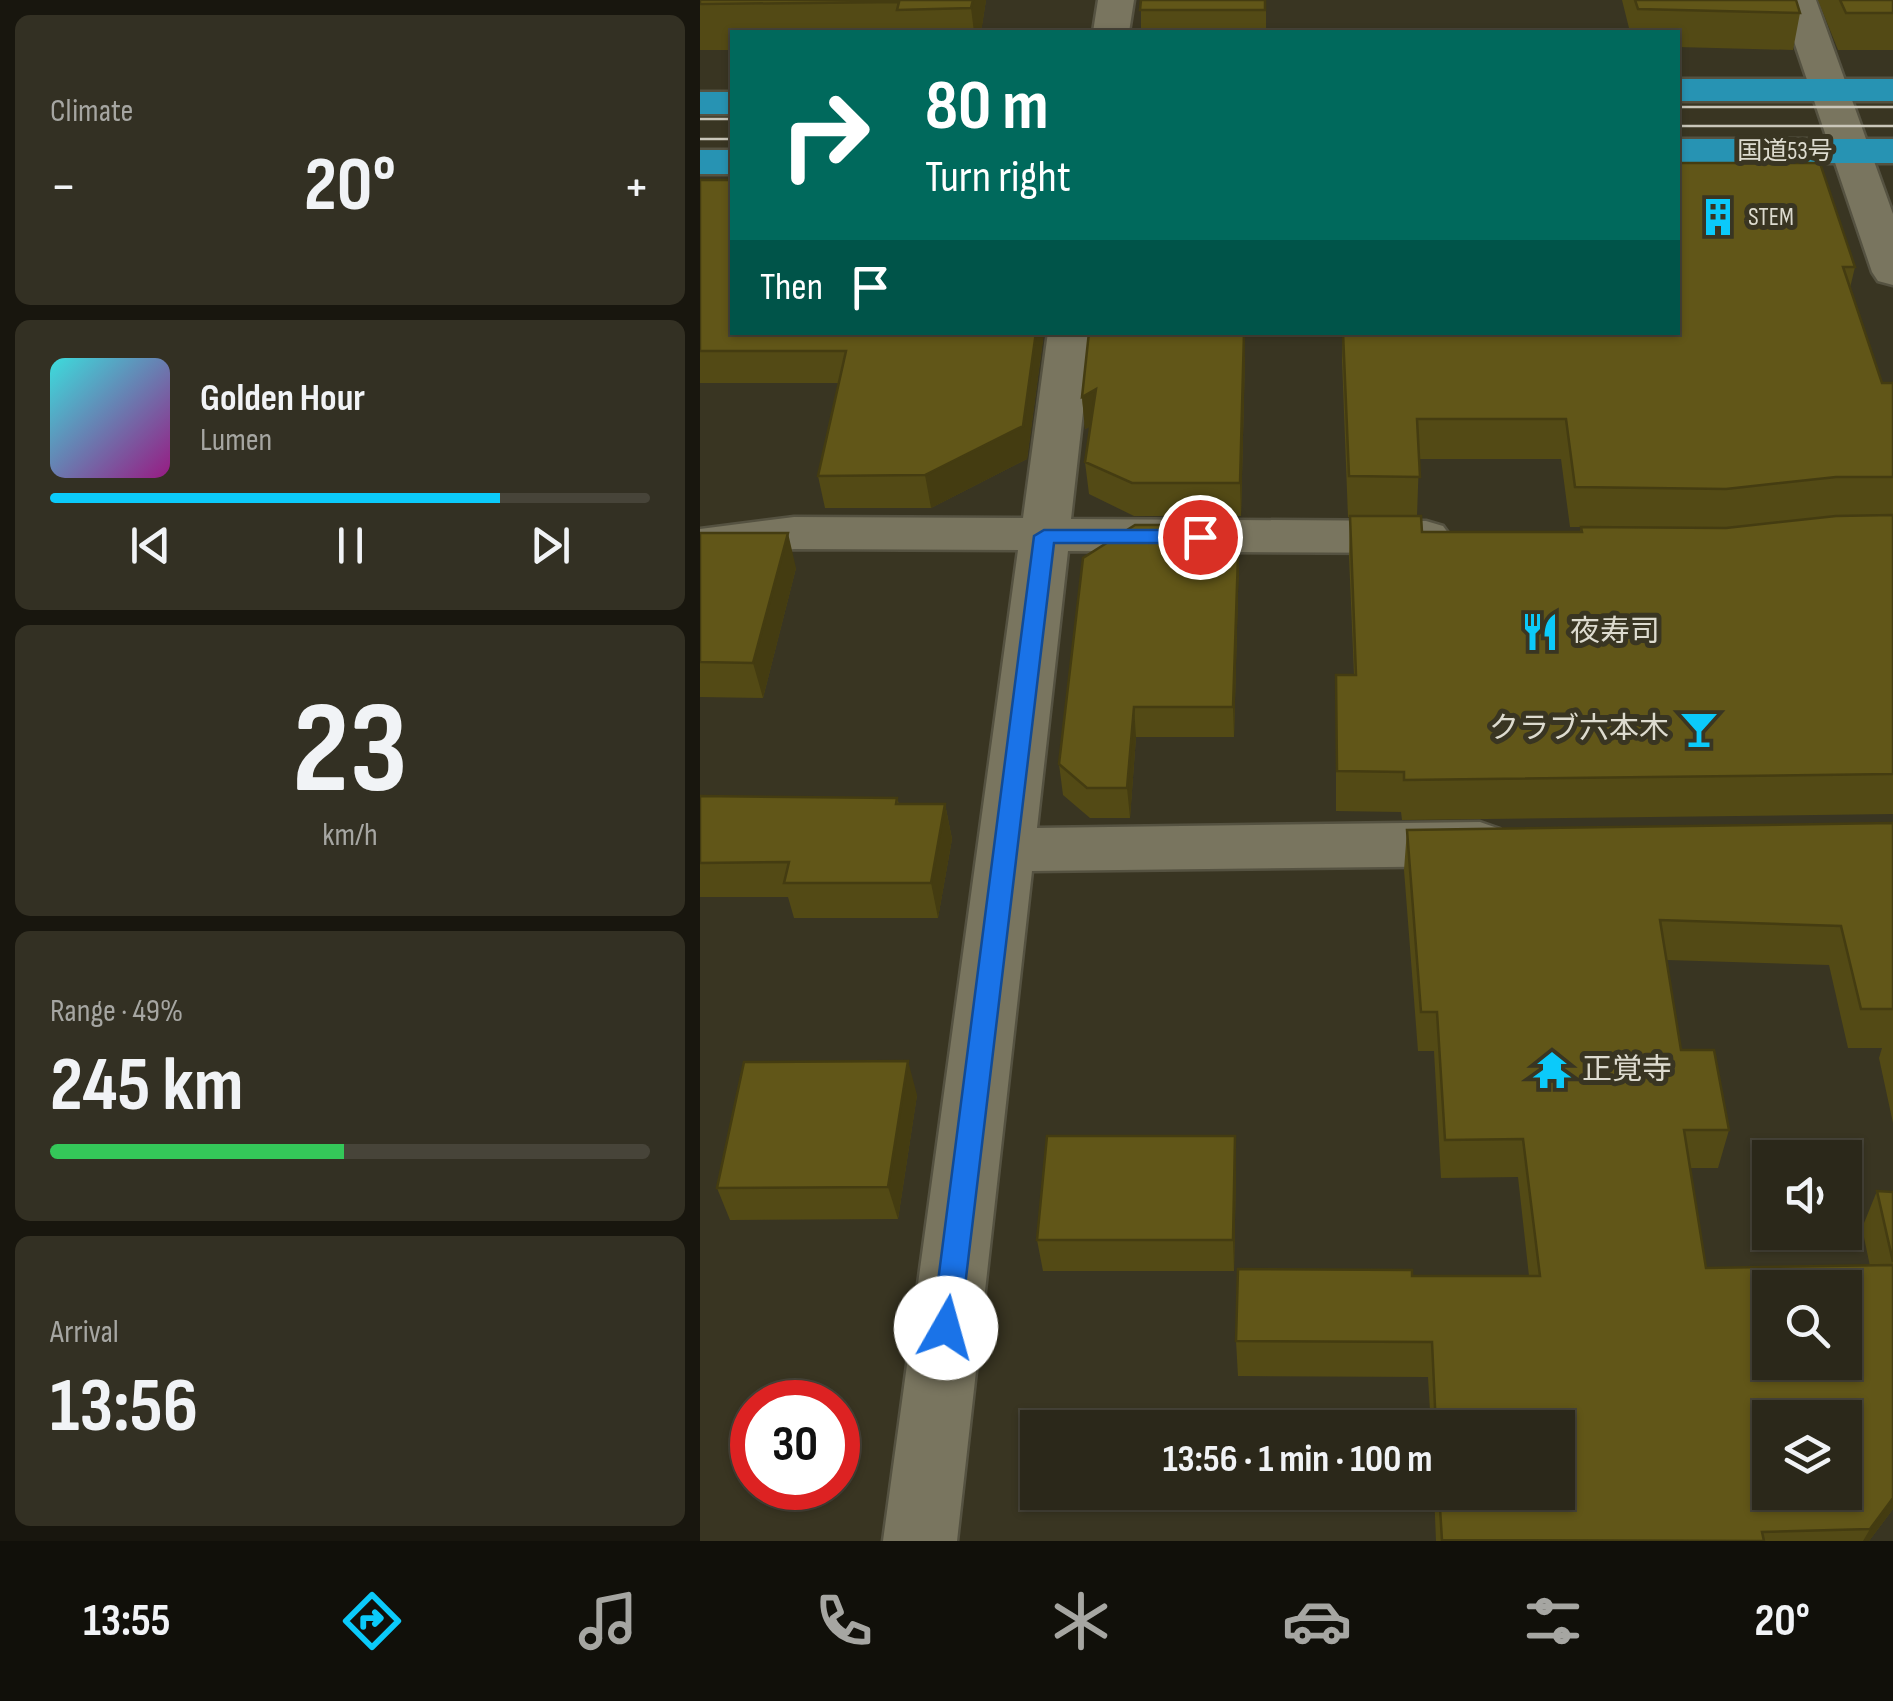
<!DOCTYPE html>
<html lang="en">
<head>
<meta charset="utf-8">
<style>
  body { margin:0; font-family:"Sofia Sans Condensed","Noto Sans JP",sans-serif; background:#333023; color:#f1f3f6; height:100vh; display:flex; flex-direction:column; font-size:38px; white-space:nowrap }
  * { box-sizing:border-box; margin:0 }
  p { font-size:32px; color:#a6a6a2 }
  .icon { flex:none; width:55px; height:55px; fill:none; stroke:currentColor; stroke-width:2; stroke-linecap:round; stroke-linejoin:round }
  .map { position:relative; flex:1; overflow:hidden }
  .details { display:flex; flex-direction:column; gap:15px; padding:15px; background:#18160e; width:700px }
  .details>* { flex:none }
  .banner { position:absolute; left:30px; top:30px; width:950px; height:305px; border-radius:0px; box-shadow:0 2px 8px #0004,0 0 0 2px #474439; background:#00695c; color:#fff; overflow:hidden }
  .tools { position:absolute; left:1052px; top:1140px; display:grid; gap:20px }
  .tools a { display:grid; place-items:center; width:110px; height:110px; border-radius:0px; background:#2b281a; box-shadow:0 2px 8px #0004,0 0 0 2px #474439; font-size:50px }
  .speed { position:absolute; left:30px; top:1380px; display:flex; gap:20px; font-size:50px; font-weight:700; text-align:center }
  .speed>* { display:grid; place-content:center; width:130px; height:130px; border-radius:50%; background:#2b281a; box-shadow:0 2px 8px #0004,0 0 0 2px #474439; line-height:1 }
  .speed .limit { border:15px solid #d22; background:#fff; color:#111 }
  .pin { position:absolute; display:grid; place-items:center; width:85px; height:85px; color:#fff; margin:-42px; border:5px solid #fff; border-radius:50%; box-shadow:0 2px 10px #0007 }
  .me { position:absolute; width:110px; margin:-55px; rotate:7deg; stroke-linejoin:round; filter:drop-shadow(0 0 8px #0008) }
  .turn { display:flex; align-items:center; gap:35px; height:210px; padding:0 30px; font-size:45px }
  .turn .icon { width:130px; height:130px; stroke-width:2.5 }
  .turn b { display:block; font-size:70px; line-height:85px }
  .then { display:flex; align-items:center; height:95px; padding:0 30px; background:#0003; gap:20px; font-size:38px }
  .big { font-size:75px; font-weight:700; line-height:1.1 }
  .details .tile { flex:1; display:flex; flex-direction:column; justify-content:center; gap:15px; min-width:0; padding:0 35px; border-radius:15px; background:#333023 }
  .details .dial { align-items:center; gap:0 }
  .dial b { font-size:130px; line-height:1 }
  .song { display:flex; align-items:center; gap:30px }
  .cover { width:120px; height:120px; border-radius:15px; background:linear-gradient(135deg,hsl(180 70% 55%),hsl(310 70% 35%)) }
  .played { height:10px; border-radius:5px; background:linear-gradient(90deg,#0bcafa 75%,#474439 75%) }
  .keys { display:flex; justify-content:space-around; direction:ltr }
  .heat { display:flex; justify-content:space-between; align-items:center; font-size:55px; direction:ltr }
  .charge { height:15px; border-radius:8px; background:linear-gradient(90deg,#34c759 49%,#474439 0) }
  .trip { position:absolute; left:320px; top:1410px; width:555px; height:100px; border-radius:0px; background:#2b281a; box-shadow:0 2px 8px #0004,0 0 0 2px #474439; font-weight:700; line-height:100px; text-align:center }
  .dock { display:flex; height:160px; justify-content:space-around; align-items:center; background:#11100a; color:#a6a6a2 }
  .dock .icon { width:70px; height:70px }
  .dock .selected { color:#0bcafa }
  .dock b { font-size:45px; color:#f1f3f6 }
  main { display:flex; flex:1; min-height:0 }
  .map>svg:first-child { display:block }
</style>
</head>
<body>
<main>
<section class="details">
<div class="tile"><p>Climate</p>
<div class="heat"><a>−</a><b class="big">20°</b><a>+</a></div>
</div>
<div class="tile">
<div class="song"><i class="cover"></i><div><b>Golden Hour</b><p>Lumen</p></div></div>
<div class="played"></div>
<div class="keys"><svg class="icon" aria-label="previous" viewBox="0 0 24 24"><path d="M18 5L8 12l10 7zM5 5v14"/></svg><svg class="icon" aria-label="pause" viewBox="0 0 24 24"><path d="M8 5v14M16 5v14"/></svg><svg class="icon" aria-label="next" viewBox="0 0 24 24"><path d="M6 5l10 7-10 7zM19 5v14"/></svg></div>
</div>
<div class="tile dial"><b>23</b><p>km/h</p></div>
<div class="tile"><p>Range · 49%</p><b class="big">245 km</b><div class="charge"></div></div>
<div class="tile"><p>Arrival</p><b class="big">13:56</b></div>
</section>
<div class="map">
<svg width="1193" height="1541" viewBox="0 0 1193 1541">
  <rect width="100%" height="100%" fill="#393522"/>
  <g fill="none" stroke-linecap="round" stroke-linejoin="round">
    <g stroke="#555241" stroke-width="5">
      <path id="minor" d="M 398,0 L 434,0 L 429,32 L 393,32 Z
        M 1080,0 L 1116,0 L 1193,214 L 1193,285 L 1178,281 L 1172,272 Z
        M 348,332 L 392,332 L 371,519 L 726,521 L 743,526 L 751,537 L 743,548 L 726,553 L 368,551 L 337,828 L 780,822 L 800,829 L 808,844 L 800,859 L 780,866 L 332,871 L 257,1541 L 183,1541 L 318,550 L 94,549 L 0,561 L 0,529 L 94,517 L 323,518 Z"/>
    </g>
    <g stroke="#555241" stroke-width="5">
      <path id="highway" d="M 978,79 L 1193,79 L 1193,101 L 978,101 Z
        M 0,92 L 32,92 L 32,114 L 0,114 Z
        M 978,139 L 1193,139 L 1193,163 L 978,163 Z
        M 0,150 L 32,150 L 32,174 L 0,174 Z"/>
    </g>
    <use href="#minor" fill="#79755f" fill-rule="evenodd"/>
    <use href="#highway" fill="#2793b3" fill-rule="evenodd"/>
    <path stroke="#c9c6b9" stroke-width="2.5" d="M 978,107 L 1193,107
      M 0,119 L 32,119
      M 978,126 L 1193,126
      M 0,139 L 32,139"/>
  </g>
  <path fill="#534a15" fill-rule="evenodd" d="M 0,0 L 286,0 L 281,32 L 32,32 L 32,50 L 0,50 Z
    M 441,0 L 566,0 L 566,32 L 441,32 Z
    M 922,0 L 1096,0 L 1100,13 L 1093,50 L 978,47 L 978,32 L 930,32 Z
    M 1118,0 L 1193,0 L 1193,50 L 1138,50 Z
    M 978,163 L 1155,267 L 1150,288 L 1182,383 L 1193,383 L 1193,814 L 702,820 L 701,812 L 636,811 L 636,675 L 654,675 L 649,556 L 650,517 L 648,517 L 642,360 L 643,332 L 978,332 ZM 719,459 L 861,459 L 870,527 L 881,527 L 880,532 L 722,532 L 717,516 Z
    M 0,180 L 32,332 L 344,332 L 327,459 L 231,508 L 125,508 L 118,476 L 139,383 L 0,383 Z
    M 545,357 L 541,516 L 434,516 L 389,494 L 385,462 L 391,426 L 385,429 L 382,397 Z
    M 539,525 L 539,556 L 534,737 L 436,737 L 430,818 L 390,818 L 363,795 L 359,764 Z
    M 0,533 L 96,568 L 63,698 L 0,697 Z
    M 0,796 L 197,798 L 199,804 L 245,804 L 252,839 L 238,918 L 94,918 L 88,897 L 0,897 Z
    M 1193,823 L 1193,1123 L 1179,1058 L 1182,1048 L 1148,1048 L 1129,965 L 967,960 L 981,1050 L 1029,1130 L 1018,1168 L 990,1168 L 1006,1268 L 1170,1266 L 1162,1228 L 1177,1191 L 1193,1192 L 1193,1509 L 1169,1541 L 736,1541 L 734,1492 L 858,1492 L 858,1428 L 731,1428 L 728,1377 L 538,1376 L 536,1341 L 712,1276 L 829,1276 L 818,1177 L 741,1178 L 734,1051 L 718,1051 L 704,870 L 707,830 Z
    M 217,1095 L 198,1219 L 30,1220 L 17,1188 Z
    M 536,1169 L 534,1271 L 343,1271 L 337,1240 Z"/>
  <path fill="#443c11" d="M 273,0 L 286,0 L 281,32 L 274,32 L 271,8 Z
    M 336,332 L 344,332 L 327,459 L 231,508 L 225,475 Z
    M 545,332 L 545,357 L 541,516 L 540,483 Z
    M 396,389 L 399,422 L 385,429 L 382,397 Z
    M 539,525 L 539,556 L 534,737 L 533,707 Z
    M 88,533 L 96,568 L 63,698 L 53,663 Z
    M 434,707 L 436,737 L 430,818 L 427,788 Z
    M 245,804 L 252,839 L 238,918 L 231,883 Z
    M 208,1061 L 217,1095 L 198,1219 L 188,1187 Z
    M 535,1136 L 536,1169 L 534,1271 L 533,1240 Z
    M 1193,1498 L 1193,1509 L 1169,1541 L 1163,1541 L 1170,1529 Z"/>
  <path fill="#615618" stroke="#443c11" stroke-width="2.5" fill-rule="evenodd" d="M 0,0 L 273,0 L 271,8 L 197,10 L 199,2 L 0,4 Z
    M 441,0 L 565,0 L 565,10 L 440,10 Z
    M 935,0 L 1096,0 L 1100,13 L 938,9 Z
    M 1140,0 L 1193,0 L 1193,13 L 1146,13 Z
    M 978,163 L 1120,163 L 1155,267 L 1143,267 L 1182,383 L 1193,383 L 1193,477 L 1136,477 L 1026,489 L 875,487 L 866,419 L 717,419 L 720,477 L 649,476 L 643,332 L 978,332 Z
    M 0,180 L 32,180 L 32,332 L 336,332 L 323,426 L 225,475 L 118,476 L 146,351 L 0,351 Z
    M 389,332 L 544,332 L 540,483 L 432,483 L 385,462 L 396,389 L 382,397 Z
    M 1193,515 L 1193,774 L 704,780 L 704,772 L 637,771 L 636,675 L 656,675 L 650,516 L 721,516 L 722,532 L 882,532 L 881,527 L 1026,528 L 1136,516 Z
    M 435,525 L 539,525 L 533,707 L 434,707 L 427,788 L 387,788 L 359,764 L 383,558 Z
    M 0,533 L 88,533 L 53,663 L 0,662 Z
    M 0,796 L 197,798 L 196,804 L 245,804 L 231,883 L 84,883 L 89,862 L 0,863 Z
    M 1193,823 L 1193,1009 L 1161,1009 L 1141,926 L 960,920 L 981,1050 L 1014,1050 L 1029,1130 L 984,1130 L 1006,1268 L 1193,1265 L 1193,1498 L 1170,1529 L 1062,1532 L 1064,1541 L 742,1540 L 739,1492 L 858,1492 L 858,1428 L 736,1428 L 732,1342 L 536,1341 L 538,1269 L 712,1270 L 712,1276 L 840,1276 L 823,1139 L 745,1140 L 737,1012 L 721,1012 L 707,830 ZM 1070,1288 L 1145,1288 L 1145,1362 L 1070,1362 ZM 1070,1418 L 1145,1418 L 1145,1492 L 1070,1492 Z
    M 208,1061 L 188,1187 L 17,1188 L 44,1062 Z
    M 347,1136 L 535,1136 L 533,1240 L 337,1240 Z
    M 1177,1191 L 1193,1192 L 1193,1262 Z"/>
  <path fill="#1a73e8" stroke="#114b97" stroke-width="2.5" d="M 344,530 L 500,530 L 510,537 L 500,543 L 354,543 L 260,1328 L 256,1337 L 246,1341 L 236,1337 L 232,1328 L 334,536 Z"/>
  <defs>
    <g id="building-bare" transform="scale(3)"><path d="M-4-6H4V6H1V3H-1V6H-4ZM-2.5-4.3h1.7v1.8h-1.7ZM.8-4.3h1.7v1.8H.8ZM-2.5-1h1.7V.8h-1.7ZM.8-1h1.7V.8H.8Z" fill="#0bcafa" stroke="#393522" stroke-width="2.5" paint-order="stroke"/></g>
    <g id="restaurant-bare" transform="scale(3)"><path d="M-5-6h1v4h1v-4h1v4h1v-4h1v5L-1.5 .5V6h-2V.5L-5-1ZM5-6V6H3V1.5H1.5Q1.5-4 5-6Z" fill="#0bcafa" stroke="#393522" stroke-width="2.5" paint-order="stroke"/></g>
    <g id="bar-bare" transform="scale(3)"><path d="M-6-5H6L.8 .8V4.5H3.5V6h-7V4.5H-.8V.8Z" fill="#0bcafa" stroke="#393522" stroke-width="2.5" paint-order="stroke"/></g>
    <g id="temple-bare" transform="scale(3)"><path d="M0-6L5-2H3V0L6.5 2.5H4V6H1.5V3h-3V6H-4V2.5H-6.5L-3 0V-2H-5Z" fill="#0bcafa" stroke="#393522" stroke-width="2.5" paint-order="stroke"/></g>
  </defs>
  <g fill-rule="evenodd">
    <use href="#building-bare" x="1018" y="217"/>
    <use href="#restaurant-bare" x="840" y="632"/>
    <use href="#bar-bare" x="999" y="729"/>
    <use href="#temple-bare" x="852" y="1070"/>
  </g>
  <g text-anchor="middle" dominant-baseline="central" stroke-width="10" stroke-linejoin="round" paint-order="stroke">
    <g font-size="25" fill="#dddbcf" stroke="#393522">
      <text x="1085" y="151">国道53号</text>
    </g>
    <g font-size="25" fill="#dddbcf" stroke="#393522" text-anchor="start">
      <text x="1048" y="217">STEM</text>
    </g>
    <g font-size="30" fill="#dddbcf" stroke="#393522" text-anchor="start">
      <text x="870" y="632">夜寿司</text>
      <text x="969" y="729" text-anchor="end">クラブ六本木</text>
      <text x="882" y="1070">正覚寺</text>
    </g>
  </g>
</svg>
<div class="tools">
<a><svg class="icon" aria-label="sound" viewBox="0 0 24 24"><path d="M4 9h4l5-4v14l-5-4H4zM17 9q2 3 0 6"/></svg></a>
<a><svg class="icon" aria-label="search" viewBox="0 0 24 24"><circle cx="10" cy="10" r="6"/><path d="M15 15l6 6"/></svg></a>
<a><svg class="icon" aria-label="layers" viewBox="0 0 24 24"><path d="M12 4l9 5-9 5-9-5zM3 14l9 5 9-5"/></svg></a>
</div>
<div class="speed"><div class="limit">30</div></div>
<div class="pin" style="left:500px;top:537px;background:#d93025"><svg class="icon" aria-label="arrive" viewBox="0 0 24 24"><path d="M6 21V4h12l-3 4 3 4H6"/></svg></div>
<svg class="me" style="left:246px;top:1328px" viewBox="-20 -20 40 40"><circle r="19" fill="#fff"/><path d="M0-13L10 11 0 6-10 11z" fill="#1a73e8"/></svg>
<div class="trip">13:56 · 1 min · 100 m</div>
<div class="banner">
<div class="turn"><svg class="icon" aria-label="right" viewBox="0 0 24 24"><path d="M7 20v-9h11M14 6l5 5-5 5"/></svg><div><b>80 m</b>Turn right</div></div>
<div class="then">Then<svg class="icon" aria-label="arrive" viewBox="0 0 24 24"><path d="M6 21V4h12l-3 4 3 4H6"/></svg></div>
</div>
</div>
</main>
<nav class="dock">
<b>13:55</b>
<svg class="icon selected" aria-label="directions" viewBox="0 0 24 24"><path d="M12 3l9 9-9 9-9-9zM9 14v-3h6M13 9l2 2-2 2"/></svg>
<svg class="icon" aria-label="music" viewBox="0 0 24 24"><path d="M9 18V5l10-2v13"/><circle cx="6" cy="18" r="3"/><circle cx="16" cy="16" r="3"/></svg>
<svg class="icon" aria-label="phone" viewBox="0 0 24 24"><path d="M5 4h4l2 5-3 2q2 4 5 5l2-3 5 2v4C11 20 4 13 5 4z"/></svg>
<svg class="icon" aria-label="climate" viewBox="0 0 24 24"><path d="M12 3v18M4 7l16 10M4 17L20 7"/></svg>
<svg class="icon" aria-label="car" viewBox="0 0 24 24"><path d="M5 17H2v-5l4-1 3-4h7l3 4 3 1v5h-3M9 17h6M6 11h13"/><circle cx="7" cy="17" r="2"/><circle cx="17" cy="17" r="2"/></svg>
<svg class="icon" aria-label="filters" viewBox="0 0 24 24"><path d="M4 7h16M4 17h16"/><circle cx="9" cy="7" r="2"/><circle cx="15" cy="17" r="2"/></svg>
<b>20°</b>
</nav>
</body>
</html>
